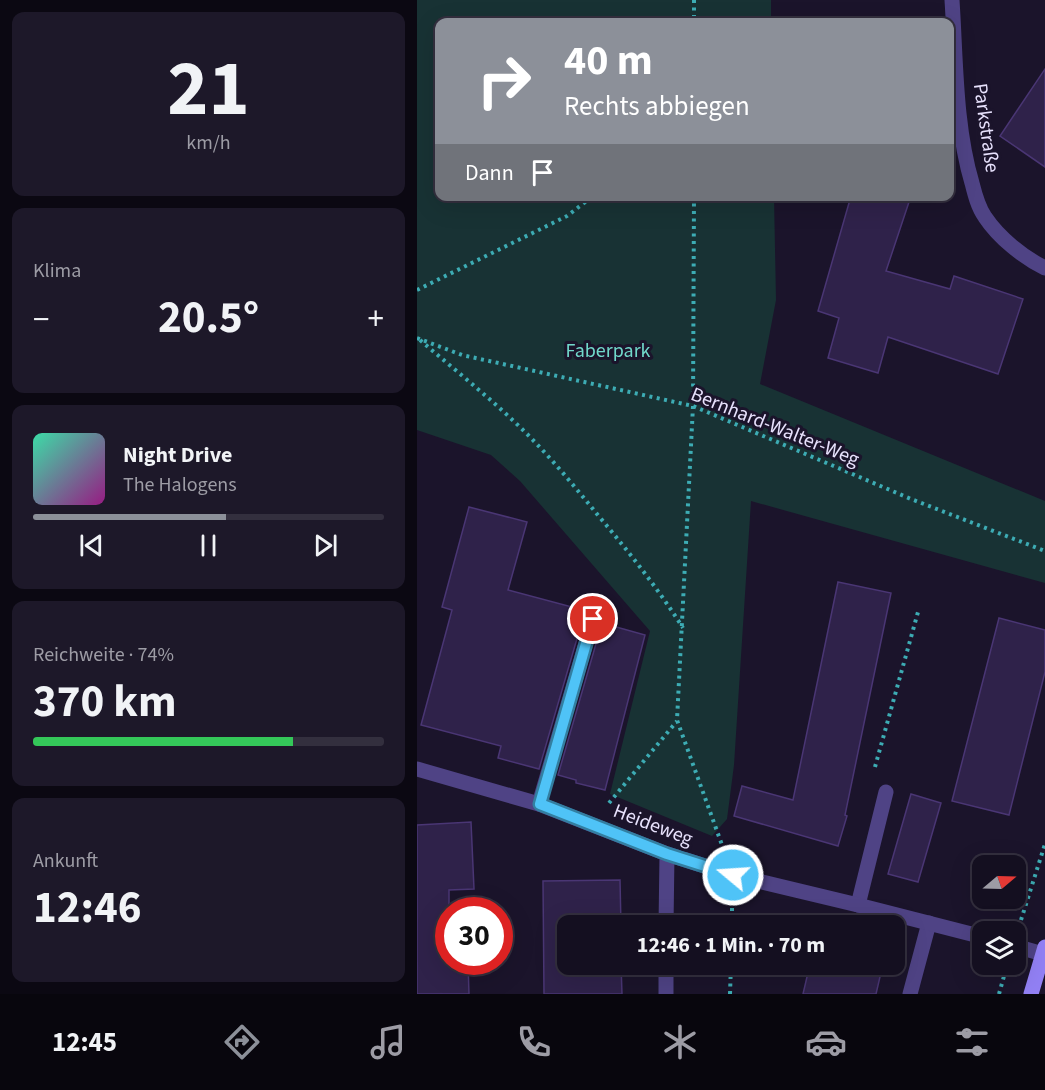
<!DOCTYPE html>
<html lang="de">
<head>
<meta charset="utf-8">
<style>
  body { margin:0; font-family:"Source Sans 3",sans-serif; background:#1d1829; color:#f1f3f6; height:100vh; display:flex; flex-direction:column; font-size:22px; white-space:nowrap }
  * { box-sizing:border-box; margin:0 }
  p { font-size:20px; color:#9d9ca5 }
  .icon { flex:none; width:33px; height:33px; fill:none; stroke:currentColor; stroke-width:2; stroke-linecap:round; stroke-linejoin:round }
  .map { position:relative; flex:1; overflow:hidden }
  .sheet { display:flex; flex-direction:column; gap:12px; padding:12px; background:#0b0812; width:417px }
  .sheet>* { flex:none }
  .hud { position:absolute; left:18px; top:18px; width:519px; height:183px; border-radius:12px; box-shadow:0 6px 24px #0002,0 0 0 2px #332f3e; background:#8c9099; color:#fff; overflow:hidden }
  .needle { width:39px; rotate:71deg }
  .tools { position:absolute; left:555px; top:855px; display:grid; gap:12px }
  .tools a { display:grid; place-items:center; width:54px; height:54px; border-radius:12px; background:#140f20; box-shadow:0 6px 24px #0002,0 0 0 2px #332f3e; font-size:30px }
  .speed { position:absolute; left:18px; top:897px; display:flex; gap:12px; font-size:30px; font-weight:700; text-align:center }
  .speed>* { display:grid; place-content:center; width:78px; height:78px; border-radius:50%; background:#140f20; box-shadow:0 6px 24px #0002,0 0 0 2px #332f3e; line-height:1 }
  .speed .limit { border:9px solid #d22; background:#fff; color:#111 }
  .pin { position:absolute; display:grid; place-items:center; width:51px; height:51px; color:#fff; margin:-26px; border:3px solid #fff; border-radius:50%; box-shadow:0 2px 6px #0007 }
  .me { position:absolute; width:66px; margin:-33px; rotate:288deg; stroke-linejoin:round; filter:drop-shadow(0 0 4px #0008) }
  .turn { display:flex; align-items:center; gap:21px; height:126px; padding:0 30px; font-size:27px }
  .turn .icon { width:78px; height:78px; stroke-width:2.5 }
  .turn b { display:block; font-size:42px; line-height:51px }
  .then { display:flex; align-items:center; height:57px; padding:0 30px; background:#0003; gap:12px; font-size:22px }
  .big { font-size:45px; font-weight:700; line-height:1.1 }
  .sheet .widget { flex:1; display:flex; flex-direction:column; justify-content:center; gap:9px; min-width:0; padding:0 21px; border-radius:12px; background:#1d1829 }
  .sheet .dial { align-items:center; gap:0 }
  .dial b { font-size:78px; line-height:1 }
  .song { display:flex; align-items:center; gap:18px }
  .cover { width:72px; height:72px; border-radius:9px; background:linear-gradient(135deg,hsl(160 70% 55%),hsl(310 70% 35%)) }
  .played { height:6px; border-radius:3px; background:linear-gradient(90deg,#8c9099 55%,#332f3e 55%) }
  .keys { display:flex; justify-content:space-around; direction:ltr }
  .heat { display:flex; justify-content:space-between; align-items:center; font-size:33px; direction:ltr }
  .charge { height:9px; border-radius:4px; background:linear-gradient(90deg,#34c759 74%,#332f3e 0) }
  .trip { position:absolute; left:140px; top:915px; width:348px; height:60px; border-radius:12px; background:#140f20; box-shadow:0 6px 24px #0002,0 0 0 2px #332f3e; font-weight:700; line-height:60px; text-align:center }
  .tabs { display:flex; height:96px; justify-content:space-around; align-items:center; background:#08060d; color:#9d9ca5 }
  .tabs .icon { width:42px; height:42px }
  .tabs .current { color:#8c9099 }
  .tabs b { font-size:27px; color:#f1f3f6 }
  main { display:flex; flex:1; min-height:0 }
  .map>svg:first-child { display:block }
</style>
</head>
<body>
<main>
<section class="sheet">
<div class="widget dial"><b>21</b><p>km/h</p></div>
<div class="widget"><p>Klima</p>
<div class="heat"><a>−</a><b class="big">20.5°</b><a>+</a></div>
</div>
<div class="widget">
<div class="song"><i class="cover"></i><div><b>Night Drive</b><p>The Halogens</p></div></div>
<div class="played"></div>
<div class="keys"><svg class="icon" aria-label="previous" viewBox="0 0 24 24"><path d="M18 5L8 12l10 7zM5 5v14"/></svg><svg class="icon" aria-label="pause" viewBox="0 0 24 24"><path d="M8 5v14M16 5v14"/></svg><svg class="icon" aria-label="next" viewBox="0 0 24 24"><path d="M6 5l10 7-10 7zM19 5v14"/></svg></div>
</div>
<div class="widget"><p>Reichweite · 74%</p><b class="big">370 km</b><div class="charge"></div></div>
<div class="widget"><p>Ankunft</p><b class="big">12:46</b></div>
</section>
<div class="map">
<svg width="628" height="994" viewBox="0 0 628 994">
  <rect width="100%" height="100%" fill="#1b142b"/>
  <path fill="#183234" d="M 0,0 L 354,0 L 354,22 L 22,22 L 22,196 L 357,197 L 359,300 L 343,384 L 628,501 L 628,583 L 334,501 L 317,765 L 310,819 L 295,836 L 193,794 L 233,631 L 103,481 L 74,455 L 0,430 Z"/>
  <path fill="#2f224a" stroke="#4a3674" stroke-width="1.5" d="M 628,69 L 628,167 L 583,136 Z
    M 434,196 L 494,196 L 469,271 L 533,289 L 537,276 L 606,299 L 581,374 L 471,337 L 461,373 L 411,358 L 422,318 L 401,311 Z
    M 52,507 L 110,522 L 91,590 L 155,607 L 153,615 L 166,618 L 122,769 L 81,758 L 84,746 L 4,725 L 35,610 L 25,607 Z
    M 421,582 L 474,593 L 428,815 L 430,816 L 421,846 L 317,816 L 325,786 L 376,800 Z
    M 582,618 L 628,630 L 628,672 L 592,815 L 535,801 Z
    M 185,623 L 228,635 L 188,790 L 159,783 L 159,780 L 141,775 Z
    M 494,794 L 524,803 L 501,882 L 471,874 Z
    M 54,822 L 57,889 L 32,890 L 32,962 L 51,962 L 52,994 L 0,994 L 0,825 Z
    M 203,880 L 204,926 L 150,926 L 150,964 L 204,964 L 205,994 L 127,994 L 126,881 Z
    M 393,964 L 466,964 L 459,994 L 386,994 Z"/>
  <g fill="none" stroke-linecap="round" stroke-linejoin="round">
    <path stroke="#3dacb4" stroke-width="4" stroke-dasharray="3 4.5" stroke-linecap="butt" d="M 277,0 L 277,22
      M 277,196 L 276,406 L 260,720 L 305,845
      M 0,290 L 150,216 L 176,196
      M 0,338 L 45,355 L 276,406 L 494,499 L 628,551
      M 3,340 C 39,371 77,401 110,434 C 135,459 158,487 180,514 C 211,551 240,587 266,628
      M 458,767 L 501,612
      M 192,803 L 260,721
      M 604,920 L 628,844
      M 315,926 L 315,901
      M 313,994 L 314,964
      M 582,994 L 589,969"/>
    <path stroke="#4f4385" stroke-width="15" d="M 122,804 L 176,619
      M 441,905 L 469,792
      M 493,994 L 512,923"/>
    <path stroke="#4f4385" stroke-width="15" d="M 535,0 C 539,60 538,126 555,183 C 558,195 561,207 568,217 C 582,238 606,257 628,268
      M 0,769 L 122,804 L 250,854 L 316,875 L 441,905 L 566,937
      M 249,926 L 250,854
      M 598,946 L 626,954
      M 249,994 L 249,964"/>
    <path stroke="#9280f4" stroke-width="15" d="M 614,994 L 628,947"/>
  </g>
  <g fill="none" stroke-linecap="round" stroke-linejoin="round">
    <g stroke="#337fa1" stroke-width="15">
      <path id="route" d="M 176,619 L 123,804 L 250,854 L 316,875"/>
    </g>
    <use href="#route" stroke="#4fc3f7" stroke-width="10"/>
  </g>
  <g text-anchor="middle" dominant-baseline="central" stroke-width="6" stroke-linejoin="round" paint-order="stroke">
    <g font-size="20" fill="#e7e1fc" stroke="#1b142b">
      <text transform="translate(569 128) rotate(82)">Parkstraße</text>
      <text transform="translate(358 427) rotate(22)">Bernhard-Walter-Weg</text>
      <text transform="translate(236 825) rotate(21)">Heideweg</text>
    </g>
    <g font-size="20" fill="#71d8cb" stroke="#1b142b">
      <text x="191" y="351">Faberpark</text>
    </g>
  </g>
</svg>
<div class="tools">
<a><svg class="needle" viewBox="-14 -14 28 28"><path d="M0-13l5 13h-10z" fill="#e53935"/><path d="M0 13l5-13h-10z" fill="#9d9ca5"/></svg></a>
<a><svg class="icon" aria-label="layers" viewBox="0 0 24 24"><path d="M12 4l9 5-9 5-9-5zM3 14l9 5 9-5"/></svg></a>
</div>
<div class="speed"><div class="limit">30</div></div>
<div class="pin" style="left:176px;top:619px;background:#d93025"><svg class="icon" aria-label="arrive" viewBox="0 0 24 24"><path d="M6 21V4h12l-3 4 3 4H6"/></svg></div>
<svg class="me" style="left:316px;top:875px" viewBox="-20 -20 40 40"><circle r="17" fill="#4fc3f7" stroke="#fff" stroke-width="3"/><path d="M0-11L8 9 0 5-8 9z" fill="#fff"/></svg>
<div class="trip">12:46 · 1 Min. · 70 m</div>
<div class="hud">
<div class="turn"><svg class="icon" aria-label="right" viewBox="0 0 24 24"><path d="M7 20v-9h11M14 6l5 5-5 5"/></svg><div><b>40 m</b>Rechts abbiegen</div></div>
<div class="then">Dann<svg class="icon" aria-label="arrive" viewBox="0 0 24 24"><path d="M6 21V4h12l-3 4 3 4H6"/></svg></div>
</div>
</div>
</main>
<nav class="tabs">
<b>12:45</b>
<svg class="icon current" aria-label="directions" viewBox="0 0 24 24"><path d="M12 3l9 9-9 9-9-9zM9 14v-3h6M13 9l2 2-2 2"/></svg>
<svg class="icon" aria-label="music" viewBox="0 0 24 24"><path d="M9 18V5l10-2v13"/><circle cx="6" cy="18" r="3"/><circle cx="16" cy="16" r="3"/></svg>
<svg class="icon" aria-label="phone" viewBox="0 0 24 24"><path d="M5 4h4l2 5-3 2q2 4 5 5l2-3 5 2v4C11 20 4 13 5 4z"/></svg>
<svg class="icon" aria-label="climate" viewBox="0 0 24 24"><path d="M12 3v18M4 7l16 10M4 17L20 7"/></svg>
<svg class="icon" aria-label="car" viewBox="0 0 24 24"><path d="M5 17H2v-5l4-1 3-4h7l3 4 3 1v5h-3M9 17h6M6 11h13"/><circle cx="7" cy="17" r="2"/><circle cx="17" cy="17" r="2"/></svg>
<svg class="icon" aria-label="filters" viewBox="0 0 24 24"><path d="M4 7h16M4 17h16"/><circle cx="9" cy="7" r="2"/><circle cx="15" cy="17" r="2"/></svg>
</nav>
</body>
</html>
